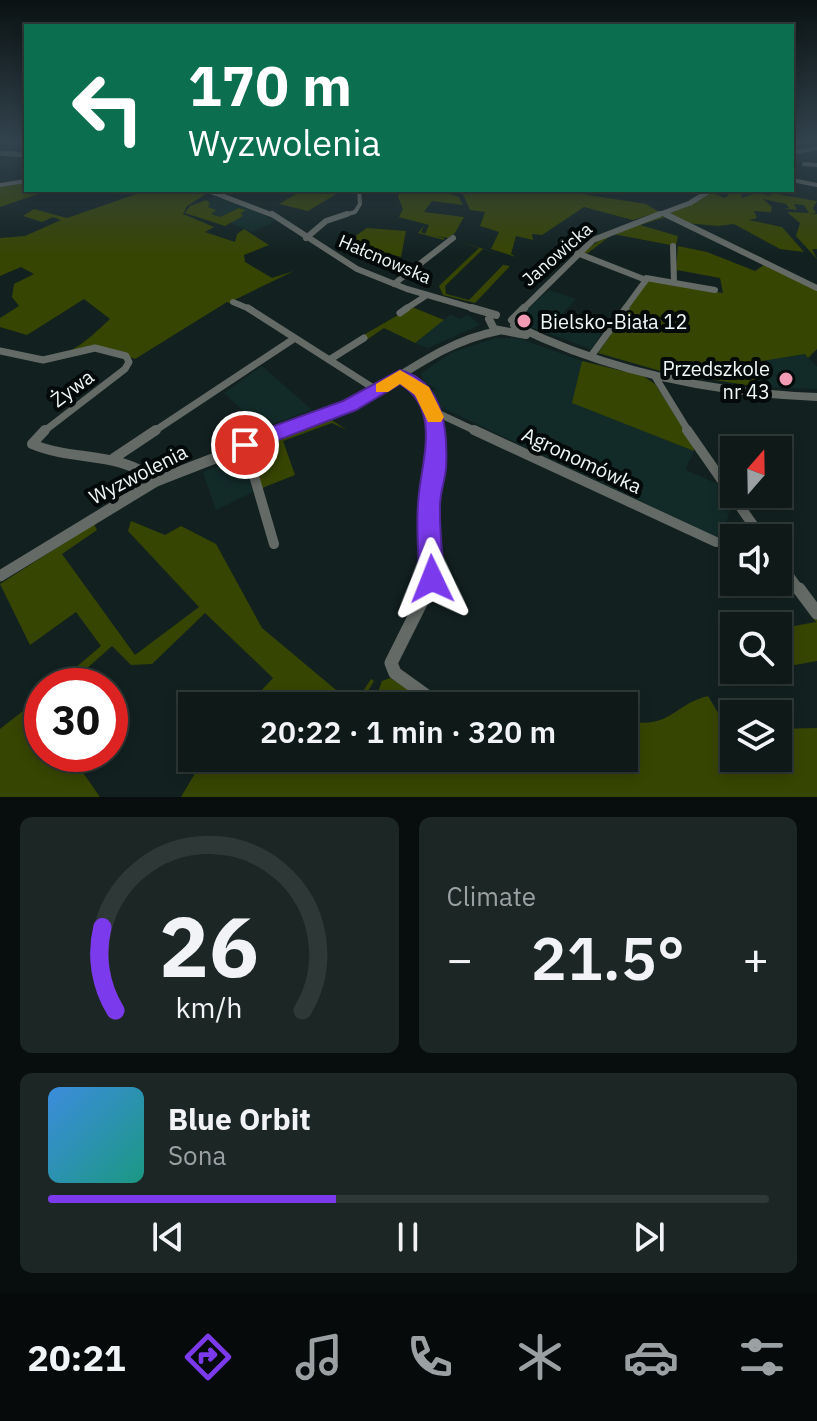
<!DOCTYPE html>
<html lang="en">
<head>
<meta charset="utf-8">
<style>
  body { margin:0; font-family:"IBM Plex Sans",sans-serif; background:#1c2625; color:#f1f3f6; height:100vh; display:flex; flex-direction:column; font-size:30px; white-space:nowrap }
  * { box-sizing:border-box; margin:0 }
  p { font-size:26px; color:#9ba0a2 }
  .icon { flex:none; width:44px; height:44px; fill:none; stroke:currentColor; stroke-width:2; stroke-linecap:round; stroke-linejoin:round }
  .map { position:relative; height:797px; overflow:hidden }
  .details { display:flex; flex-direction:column; gap:20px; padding:20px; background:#080e0d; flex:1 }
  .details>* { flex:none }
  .top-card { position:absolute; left:24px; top:24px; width:770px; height:168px; border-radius:0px; box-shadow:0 4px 12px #0003,0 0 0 2px #2e3837; background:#0b6e4f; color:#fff; overflow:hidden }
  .needle { width:52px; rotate:20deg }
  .buttons { position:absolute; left:720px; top:436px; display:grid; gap:16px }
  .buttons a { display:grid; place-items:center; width:72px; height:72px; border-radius:0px; background:#0e1918; box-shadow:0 4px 12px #0003,0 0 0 2px #2e3837; font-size:40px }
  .speed { position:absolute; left:24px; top:668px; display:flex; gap:16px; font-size:40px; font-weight:700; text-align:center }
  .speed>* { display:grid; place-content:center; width:104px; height:104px; border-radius:50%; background:#0e1918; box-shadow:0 4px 12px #0003,0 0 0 2px #2e3837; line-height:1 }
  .speed .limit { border:12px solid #d22; background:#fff; color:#111 }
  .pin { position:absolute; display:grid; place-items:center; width:68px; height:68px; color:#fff; margin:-34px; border:4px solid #fff; border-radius:50%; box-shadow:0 2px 8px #0007 }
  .me { position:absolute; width:88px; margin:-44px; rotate:358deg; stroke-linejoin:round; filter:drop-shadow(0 0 6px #0008) }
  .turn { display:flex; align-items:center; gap:28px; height:168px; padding:0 32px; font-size:36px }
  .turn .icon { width:104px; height:104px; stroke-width:2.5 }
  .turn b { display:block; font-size:56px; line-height:68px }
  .big { font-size:60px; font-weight:600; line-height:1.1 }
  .details .tile { flex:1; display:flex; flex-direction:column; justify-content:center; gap:12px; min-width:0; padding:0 28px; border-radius:12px; background:#1c2625 }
  .details .dial { align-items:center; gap:0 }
  .dial svg { height:208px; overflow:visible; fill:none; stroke:#2e3837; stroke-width:7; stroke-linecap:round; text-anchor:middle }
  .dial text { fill:#f1f3f6; stroke:none }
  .song { display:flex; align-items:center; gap:24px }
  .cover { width:96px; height:96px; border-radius:12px; background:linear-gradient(135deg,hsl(210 70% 55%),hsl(170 70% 35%)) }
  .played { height:8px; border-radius:4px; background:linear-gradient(90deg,#7c3aed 40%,#2e3837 40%) }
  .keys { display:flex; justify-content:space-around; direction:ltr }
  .heat { display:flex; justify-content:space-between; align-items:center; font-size:44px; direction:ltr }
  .details .tiles { flex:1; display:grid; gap:20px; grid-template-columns:1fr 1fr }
  .tile:last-child { grid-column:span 2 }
  .trip { position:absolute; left:178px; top:692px; width:460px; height:80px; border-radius:0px; background:#0e1918; box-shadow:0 4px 12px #0003,0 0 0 2px #2e3837; font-weight:600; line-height:80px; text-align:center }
  .menu { display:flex; height:128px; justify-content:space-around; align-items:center; background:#060a0a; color:#9ba0a2 }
  .menu .icon { width:56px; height:56px }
  .menu .on { color:#7c3aed }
  .menu b { font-size:36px; color:#f1f3f6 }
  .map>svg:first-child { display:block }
</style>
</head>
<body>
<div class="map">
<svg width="817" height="797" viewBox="0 0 817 797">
  <rect width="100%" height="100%" fill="#122120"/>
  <path fill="#122b29" d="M 214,196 L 248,207 L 276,221 L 252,232 L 244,229 L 231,223 L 245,210 L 238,208 L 220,217 L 210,213 L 204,201 Z
    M 549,290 L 576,299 L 561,315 L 603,331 L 591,349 L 520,323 L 518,317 Z
    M 451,314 L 459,319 L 468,315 L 480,325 L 428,348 L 415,343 Z
    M 496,338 L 518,338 L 582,361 L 573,403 L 694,451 L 685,470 L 718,484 L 732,504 L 721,539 L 432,403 L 428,393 L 437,389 L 424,383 L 421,373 L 453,352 Z
    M 805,354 L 817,367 L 817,389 L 759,387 L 752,370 L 755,362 Z
    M 262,366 L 312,410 L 261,428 L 224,393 Z
    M 243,456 L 253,492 L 216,510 L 203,472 Z"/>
  <path fill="#374502" d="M 26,180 L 26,190 L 50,190 L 0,207 L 0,184 Z
    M 148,190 L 209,192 L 187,206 L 183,214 L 214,227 L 205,232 L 235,242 L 237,234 L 244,229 L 269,245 L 244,255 L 245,262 L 272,278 L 294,271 L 232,301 L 245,310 L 227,302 L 135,359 L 100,347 L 50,359 L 0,349 C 7,348 18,352 28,355 C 65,364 85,342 110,319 L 84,299 L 27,335 L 0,327 L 0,318 L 19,306 L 12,297 L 14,284 L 34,274 L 21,267 L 0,276 L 0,238 L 25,236 L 61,220 L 53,217 L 42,222 L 23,216 L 34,209 L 67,218 Z
    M 278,190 L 335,190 L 338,193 L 308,211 L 279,204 L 296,194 Z
    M 400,190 L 438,190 L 459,197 L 463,205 L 432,201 L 424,212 L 464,217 L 455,233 L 448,238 L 432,235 L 444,238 L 444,240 L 418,233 L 425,225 L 421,232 L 425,234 L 429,225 L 399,217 L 403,209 L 398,197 Z
    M 461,190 L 577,190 L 575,193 L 646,204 L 659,212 L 633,220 L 584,207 L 542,235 L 532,234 L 533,240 L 516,236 L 511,254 L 516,257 L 491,249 L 499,232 L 480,226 L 485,212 L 470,210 Z
    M 714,190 L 742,194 L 741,198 L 756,193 L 771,196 L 771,193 L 817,201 L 813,208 L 816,213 L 809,213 L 817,214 L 817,249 L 812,249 L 817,259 L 796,236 L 800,223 L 787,212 L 809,213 L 804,205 L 794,204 L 797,210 L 783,208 L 789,208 L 786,204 L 763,199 L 772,207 L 771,212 L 754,211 L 757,218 L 749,220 L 782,227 L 804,252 L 780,249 L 734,224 L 718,226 L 685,223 L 669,213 L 712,193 L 725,198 L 730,193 Z
    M 206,200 L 210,203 L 208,207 L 216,210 L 211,214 L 220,217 L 239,208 L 246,210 L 241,213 L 243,216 L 225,226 L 185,213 L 190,206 Z
    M 658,216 L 666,217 L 640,225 L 678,236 L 676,246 L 613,234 L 585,255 L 582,253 L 611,232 Z
    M 367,228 L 406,231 L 401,257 L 347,242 Z
    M 455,240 L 503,255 L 483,249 L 445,286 L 446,294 L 469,300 L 503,265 L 510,266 L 475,303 L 443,295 L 439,286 L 479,248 Z
    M 678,246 L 707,252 L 755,271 L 764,265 L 817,289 L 817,349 L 808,358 L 805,354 L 755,362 L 752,370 L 759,387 L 664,372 L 598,353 L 648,281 L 723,293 L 720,278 L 677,270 L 675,281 Z
    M 412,307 L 444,320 L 415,343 L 384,328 L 368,339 L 360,337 Z
    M 582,361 L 643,376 L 655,384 L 693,443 L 694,451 L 572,403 Z
    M 330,419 L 347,430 L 332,423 L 283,441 L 295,475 L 262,488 L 252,448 Z
    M 131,521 L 165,535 L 181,526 L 216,544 L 262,628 L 354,705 L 371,679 L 374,681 L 359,706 L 247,706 L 273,678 L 205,613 L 152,664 L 131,665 L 112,646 L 67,686 L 54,686 L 101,646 L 76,612 L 30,645 L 0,584 L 94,524 L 97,530 L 62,554 L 135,655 L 199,607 L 128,531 Z
    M 799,599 L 817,620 L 817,661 L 778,668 L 778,629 L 816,622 Z
    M 390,678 L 410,689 L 405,700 L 415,706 L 373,706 L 382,681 Z
    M 42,696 L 42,754 L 70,754 L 100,797 L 0,797 L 0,729 Z
    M 708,696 L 720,716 L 734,720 L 734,758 L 778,758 L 778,729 L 817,728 L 817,797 L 181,797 L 204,758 L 624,758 L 624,720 C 670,731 672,705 708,696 Z"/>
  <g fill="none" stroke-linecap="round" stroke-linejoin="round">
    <path stroke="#646a66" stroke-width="4" d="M 792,153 L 817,148
      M 804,164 L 817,165
      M 792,180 L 817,185
      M 0,185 L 26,181
      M 662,213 L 669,216
      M 341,216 L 355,212 L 360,204 L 359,190"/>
    <path stroke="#646a66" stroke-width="6" d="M 665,214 L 817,288
      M 306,238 L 326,221 L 347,214
      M 673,246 L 674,282
      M 577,253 L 646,280 L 624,310
      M 646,278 L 715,290
      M 394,284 L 453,238
      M 233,302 L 252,310
      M 404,310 L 427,295"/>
    <path stroke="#646a66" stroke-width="7" d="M 248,308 L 378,391
      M 400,313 L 407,308
      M 0,351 L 43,360 L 95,348 L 126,356 L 129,362 L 125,369 L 43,432
      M 591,356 L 626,308
      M 329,360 L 364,338
      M 654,375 L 689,432
      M 400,376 C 422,392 434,404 434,432
      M 433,411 L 478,432
      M 153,432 L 295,338"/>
    <path stroke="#646a66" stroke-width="10" d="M 45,430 L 32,444 C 74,462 119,450 156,481
      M 474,430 L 716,542
      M 687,430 L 762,538
      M 245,445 L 274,544
      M 114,458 L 156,430
      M 778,561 L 800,591
      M 427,591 C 434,562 428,534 429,504 C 430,479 435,456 434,430"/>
    <path stroke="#646a66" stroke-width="13" d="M 428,589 L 391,663 L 395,673 L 441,706
      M 799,589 L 817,613
      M 552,706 L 569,702 L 591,706"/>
    <path stroke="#646a66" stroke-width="5" d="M 0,153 L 26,155
      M 207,190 L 275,216
      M 655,216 L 690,203 L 711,190"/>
    <path stroke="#646a66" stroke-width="6" d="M 272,214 L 357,269 L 407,289 L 479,310
      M 522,310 L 593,240 L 660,214"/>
    <path stroke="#646a66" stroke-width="8" d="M 472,308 L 496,315
      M 489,319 L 494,329 L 526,335
      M 512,320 L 524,308
      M 514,325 C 609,372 712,393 817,397
      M 282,432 C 305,423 330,416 351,405 C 401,378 441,342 498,331"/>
    <path stroke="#646a66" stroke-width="11" d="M 0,576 L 156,481 L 287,430"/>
  </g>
  <linearGradient id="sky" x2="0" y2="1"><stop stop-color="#0a1212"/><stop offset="0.56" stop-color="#33434e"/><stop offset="1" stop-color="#33434e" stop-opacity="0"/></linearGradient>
  <rect width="817" height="255" fill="url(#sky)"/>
  <path fill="#7c3aed" stroke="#51269a" stroke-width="2" d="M 400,370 C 444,382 448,430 446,468 C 445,480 440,493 440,505 C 439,530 443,555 444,579 L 441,588 L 432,591 L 423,588 L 419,579 C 419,555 416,529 418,504 C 420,464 443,410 400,384 L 356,410 L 252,450 L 245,452 L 235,445 L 238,439 L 343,401 Z"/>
  <path fill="#f59e0b" d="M 400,370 L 429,387 L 444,417 L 441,422 L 428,422 L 415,395 L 400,384 L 388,392 L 376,392 L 376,384 Z"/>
  <g fill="#f19ab3" stroke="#040909" stroke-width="3">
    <circle cx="524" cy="321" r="8"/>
    <circle cx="786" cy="379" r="8"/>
  </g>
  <g text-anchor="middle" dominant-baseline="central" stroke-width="8" stroke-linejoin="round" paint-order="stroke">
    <g font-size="18" fill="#edf7f6" stroke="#040909">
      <text transform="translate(557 254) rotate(-41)">Janowicka</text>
      <text transform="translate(385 259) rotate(23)">Hałcnowska</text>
    </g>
    <g font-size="20" fill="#edf7f6" stroke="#040909" text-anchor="start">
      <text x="540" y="321">Bielsko-Biała 12</text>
      <text x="770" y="368" text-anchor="end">Przedszkole<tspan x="770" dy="23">nr 43</tspan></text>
    </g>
    <g font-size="20" fill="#edf7f6" stroke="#040909">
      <text transform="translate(72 388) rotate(-37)">Żywa</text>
      <text transform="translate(582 460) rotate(25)">Agronomówka</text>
      <text transform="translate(138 474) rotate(-27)">Wyzwolenia</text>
    </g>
  </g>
</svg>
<div class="buttons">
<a><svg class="needle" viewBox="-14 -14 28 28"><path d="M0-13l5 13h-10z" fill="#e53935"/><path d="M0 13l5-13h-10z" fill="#9ba0a2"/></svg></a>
<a><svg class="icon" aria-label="sound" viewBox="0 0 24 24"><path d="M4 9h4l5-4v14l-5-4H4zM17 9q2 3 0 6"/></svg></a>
<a><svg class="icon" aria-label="search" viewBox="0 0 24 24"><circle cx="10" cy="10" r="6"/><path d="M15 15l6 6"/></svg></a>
<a><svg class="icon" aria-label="layers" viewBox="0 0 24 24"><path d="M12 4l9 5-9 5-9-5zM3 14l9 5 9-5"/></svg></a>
</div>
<div class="speed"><div class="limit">30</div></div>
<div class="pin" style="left:245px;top:445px;background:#d93025"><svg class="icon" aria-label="arrive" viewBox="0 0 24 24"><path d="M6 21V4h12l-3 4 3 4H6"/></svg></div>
<svg class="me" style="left:432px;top:579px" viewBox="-20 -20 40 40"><path d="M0-17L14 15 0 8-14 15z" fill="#7c3aed" stroke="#fff" stroke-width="4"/></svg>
<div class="trip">20:22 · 1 min · 320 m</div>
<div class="top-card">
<div class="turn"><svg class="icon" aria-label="left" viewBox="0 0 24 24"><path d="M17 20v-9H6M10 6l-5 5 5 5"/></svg><div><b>170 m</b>Wyzwolenia</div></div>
</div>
</div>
<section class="details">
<div class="tiles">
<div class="tile dial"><svg viewBox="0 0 100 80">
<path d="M14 69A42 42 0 1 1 86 69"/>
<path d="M14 69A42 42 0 0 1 9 37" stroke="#7c3aed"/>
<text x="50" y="56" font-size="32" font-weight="700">26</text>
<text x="50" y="72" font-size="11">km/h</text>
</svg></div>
<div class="tile"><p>Climate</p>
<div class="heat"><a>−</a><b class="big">21.5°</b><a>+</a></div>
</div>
<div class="tile">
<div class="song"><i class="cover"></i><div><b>Blue Orbit</b><p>Sona</p></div></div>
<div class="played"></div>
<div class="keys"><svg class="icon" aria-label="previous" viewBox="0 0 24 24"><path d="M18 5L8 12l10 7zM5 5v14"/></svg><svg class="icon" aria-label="pause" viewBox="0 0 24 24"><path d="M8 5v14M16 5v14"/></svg><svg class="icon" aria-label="next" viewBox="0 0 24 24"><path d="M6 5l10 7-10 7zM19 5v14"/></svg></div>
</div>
</div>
</section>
<nav class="menu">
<b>20:21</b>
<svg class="icon on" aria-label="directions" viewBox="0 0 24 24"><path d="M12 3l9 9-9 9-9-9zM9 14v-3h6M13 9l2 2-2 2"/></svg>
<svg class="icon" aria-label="music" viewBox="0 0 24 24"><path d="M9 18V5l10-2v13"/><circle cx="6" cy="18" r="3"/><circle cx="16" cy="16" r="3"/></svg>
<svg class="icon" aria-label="phone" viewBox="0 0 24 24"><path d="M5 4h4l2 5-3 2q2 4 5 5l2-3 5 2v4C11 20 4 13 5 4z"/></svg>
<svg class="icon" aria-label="climate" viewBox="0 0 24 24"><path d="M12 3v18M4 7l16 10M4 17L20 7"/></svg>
<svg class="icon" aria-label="car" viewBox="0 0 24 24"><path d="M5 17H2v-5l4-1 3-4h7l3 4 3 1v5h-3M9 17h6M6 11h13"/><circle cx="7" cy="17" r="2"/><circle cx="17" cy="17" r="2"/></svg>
<svg class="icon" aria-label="filters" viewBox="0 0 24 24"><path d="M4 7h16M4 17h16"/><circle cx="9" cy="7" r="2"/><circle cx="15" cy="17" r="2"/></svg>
</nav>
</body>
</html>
